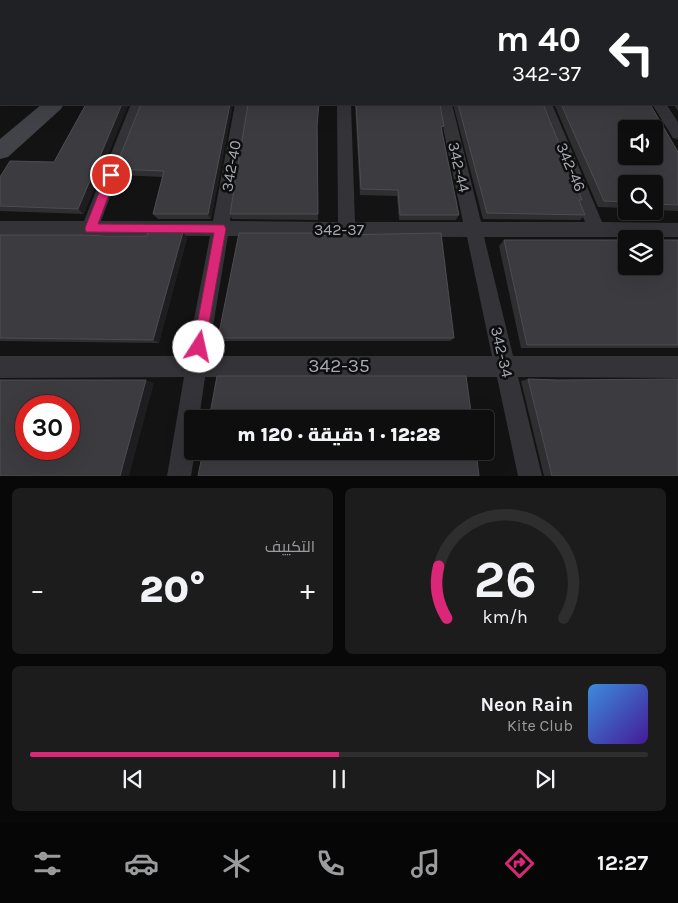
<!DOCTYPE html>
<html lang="ar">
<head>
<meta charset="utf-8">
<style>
  body { margin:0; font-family:Karla,Cairo,sans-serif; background:#1c1c1d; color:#f1f3f6; direction:rtl; height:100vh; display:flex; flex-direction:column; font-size:19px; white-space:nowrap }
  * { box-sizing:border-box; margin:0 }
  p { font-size:16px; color:#9b9c9e }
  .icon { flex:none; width:28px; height:28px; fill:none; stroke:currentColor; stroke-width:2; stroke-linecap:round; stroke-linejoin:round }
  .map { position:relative; height:476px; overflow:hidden; direction:ltr }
  .details { display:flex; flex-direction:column; gap:12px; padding:12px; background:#080808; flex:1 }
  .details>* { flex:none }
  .guide { position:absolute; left:0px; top:0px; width:679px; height:105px; box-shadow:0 5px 20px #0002,0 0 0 1px #2e2e2f; direction:rtl; background:#202124; color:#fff; overflow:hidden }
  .tools { position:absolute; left:618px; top:120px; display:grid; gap:10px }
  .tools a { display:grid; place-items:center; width:45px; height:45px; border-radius:5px; background:#0e0e0f; box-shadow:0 5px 20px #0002,0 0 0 1px #2e2e2f; font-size:25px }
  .speed { position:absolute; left:15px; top:395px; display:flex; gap:10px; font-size:25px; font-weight:700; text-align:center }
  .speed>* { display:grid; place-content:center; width:65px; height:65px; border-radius:50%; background:#0e0e0f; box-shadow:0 5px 20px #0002,0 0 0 1px #2e2e2f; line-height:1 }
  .speed .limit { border:8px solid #d22; background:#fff; color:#111 }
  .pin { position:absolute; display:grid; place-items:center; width:42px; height:42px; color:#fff; margin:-21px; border:2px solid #fff; border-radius:50%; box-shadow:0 1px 5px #0007 }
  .me { position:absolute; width:55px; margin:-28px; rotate:10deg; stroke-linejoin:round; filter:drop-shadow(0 0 4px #0008) }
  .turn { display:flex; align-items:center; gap:18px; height:105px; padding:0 15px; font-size:22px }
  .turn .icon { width:65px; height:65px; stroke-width:2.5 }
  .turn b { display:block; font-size:35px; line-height:42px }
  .big { font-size:38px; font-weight:800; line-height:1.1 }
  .details .tile { flex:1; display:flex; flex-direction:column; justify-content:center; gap:8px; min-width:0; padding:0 18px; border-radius:8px; background:#1c1c1d }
  .details .dial { align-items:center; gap:0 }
  .dial svg { height:130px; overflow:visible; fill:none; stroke:#2e2e2f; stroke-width:7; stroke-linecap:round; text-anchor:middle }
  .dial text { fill:#f1f3f6; stroke:none }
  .song { display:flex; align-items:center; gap:15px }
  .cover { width:60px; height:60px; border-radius:8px; background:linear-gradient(135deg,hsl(210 70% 55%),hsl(260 70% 35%)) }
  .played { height:5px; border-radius:2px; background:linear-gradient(90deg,#db2777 50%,#2e2e2f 50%) }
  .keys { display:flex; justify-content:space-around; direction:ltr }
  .heat { display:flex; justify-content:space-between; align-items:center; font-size:28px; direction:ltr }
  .details .tiles { flex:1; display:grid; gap:12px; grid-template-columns:1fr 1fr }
  .tile:last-child { grid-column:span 2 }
  .trip { position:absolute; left:184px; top:410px; width:310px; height:50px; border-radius:5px; background:#0e0e0f; box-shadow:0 5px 20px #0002,0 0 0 1px #2e2e2f; font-weight:800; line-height:50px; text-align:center; direction:rtl }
  .menu { display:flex; height:80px; justify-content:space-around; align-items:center; background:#060606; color:#9b9c9e }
  .menu .icon { width:35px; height:35px }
  .menu .active { color:#db2777 }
  .menu b { font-size:22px; color:#f1f3f6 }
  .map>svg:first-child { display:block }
</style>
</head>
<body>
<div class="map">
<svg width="678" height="476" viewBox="0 0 678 476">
  <rect width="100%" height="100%" fill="#131314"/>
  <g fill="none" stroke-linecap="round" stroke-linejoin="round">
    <path fill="#343438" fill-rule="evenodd" d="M 173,0 L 183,0 L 183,1 L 173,1 Z
      M 1,42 L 1,50 L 0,51 L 0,43 Z
      M 0,73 L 1,73 L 1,83 L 0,83 Z
      M 131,104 L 145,104 L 101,221 L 213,221 L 235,104 L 249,104 L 230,221 L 338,222 L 337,104 L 351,104 L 355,222 L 463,222 L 438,104 L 452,104 L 481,222 L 585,222 L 538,104 L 552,104 L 602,222 L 678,223 L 678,237 L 484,237 L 513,356 L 678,356 L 678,378 L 518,377 L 542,476 L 518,476 L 497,377 L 205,377 L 199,419 L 192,419 L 192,451 L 195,451 L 191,476 L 167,476 L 184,377 L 0,378 L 0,356 L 187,356 L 210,236 L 0,235 L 0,221 L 84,221 ZM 228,236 L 467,237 L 492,356 L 208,356 Z
      M 652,104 L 666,104 L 678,122 L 678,139 L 673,138 Z"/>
    <path fill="#424348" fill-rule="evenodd" d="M 42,104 L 64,104 L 61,109 L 8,157 L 0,159 L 0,139 Z"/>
  </g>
  <path fill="#2f2f32" d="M 678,0 L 678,111 L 673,104 L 678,104 L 678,1 L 179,1 Z
    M 233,104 L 211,219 L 158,219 L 153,214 L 163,177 L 120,175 L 115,169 Z
    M 355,104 L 440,104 L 444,126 L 442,133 L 459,215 L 456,220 L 399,220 L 397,196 L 360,195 Z
    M 453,104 L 543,104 L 582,200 L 580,203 L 585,215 L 580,220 L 483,219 Z
    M 554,104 L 650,104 L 678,152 L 678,211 L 654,210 L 654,184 L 626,184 L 626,208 L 598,207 Z
    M 318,132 L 318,220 L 232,219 L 230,214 Z
    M 54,162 L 84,214 L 0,211 L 0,177 Z
    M 183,232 L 187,238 L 159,343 L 0,341 L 0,235 L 106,236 L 147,236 Z
    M 319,235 L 454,338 L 450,341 L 222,341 L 218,338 Z
    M 504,240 L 678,240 L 678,348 L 521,348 L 499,246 Z
    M 528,379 L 558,380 L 678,476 L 544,476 L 521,381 Z"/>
  <path fill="#1e1e20" d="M 122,104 L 129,104 L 84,214 L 78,209 Z
    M 230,104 L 233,104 L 211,219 L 208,214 Z
    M 319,104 L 318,132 L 318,220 L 317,125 Z
    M 444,126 L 442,133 L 438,134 L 441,127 Z
    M 183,232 L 187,238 L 159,343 L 153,340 Z
    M 146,380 L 154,383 L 129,476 L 120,476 Z"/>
  <path fill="#3c3c40" stroke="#4c4d52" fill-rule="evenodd" d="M 179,0 L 678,0 L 678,94 L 678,1 L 179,1 Z
    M 86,104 L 122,104 L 78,209 L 0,206 L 0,177 L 10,161 L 54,162 Z
    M 141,104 L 230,104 L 208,214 L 153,214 L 164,171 L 115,169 Z
    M 248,104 L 319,104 L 317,125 L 318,214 L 230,214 Z
    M 356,104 L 440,104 L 444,126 L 441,127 L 459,215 L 400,215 L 398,190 L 361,189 Z
    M 458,104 L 543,104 L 582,200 L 579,200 L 585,215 L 487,213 Z
    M 561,104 L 650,104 L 678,152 L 678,205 L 654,204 L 654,184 L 626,184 L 626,202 L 604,201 ZM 626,129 L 654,129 L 654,156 L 626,156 Z
    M 148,232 L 183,232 L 153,340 L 0,338 L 0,235 L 81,235 L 106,236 L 147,236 Z
    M 239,233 L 319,233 L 319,235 L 339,235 L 441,233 L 454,338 L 218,338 Z
    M 504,240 L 626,240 L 626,266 L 654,266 L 654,240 L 678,240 L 678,345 L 527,345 Z
    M 217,376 L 466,376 L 472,419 L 209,419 Z
    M 528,379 L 558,380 L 678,379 L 678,476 L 552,476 Z
    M 0,380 L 146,380 L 120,476 L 0,476 ZM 26,406 L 69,406 L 69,449 L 26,449 Z
    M 203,451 L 476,451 L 479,476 L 198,476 Z"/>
  <path fill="#db2777" stroke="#8e194d" d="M 111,171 L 116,175 L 98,224 L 224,225 L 226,229 L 204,351 L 199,353 L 195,351 L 193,347 L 214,233 L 86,232 L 85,228 L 106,175 Z"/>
  <g text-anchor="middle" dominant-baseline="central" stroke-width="5" stroke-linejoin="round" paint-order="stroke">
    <g font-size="16" fill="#a6a9b3" stroke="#0e0e0f">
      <text transform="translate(231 166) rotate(-80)">342-40</text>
      <text transform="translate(459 167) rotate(77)">342-44</text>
      <text transform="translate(571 167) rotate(67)">342-46</text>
      <text x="339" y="229">342-37</text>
      <text transform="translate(502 352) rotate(77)">342-34</text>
    </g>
    <g font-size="19" fill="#a6a9b3" stroke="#0e0e0f">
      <text x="339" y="366">342-35</text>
    </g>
  </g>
</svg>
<div class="tools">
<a><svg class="icon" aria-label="sound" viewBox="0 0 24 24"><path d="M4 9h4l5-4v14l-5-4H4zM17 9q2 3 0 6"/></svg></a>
<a><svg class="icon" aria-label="search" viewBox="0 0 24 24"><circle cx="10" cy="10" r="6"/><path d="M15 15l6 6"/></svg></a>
<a><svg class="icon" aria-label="layers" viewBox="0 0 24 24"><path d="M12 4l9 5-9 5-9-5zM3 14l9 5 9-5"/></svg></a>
</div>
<div class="speed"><div class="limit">30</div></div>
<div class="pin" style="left:111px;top:175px;background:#d93025"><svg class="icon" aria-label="arrive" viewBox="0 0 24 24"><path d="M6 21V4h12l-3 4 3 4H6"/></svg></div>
<svg class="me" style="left:199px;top:347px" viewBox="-20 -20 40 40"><circle r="19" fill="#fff"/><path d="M0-13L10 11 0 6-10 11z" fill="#db2777"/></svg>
<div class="trip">12:28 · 1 دقيقة · 120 m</div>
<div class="guide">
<div class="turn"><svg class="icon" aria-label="left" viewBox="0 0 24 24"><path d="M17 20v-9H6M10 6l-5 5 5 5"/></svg><div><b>40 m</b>342-37</div></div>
</div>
</div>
<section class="details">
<div class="tiles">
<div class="tile dial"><svg viewBox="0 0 100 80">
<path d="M14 69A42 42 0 1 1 86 69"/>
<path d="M14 69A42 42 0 0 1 9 37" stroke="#db2777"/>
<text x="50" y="56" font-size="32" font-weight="700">26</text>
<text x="50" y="72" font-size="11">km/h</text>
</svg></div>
<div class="tile"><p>التكييف</p>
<div class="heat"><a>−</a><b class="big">20°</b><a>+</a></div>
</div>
<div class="tile">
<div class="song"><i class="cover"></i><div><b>Neon Rain</b><p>Kite Club</p></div></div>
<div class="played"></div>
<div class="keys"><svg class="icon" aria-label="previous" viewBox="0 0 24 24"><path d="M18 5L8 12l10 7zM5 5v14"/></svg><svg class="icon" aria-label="pause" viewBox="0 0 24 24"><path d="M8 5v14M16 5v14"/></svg><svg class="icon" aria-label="next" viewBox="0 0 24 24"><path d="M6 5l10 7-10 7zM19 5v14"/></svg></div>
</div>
</div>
</section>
<nav class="menu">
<b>12:27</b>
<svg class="icon active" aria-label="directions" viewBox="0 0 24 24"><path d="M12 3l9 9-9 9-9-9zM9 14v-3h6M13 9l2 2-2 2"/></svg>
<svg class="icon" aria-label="music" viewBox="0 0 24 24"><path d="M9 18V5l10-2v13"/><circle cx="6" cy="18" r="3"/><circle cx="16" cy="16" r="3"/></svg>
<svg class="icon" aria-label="phone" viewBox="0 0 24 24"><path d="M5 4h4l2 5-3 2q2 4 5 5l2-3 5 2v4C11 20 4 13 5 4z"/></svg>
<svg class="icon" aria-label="climate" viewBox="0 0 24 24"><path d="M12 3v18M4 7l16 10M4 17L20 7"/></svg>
<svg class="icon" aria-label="car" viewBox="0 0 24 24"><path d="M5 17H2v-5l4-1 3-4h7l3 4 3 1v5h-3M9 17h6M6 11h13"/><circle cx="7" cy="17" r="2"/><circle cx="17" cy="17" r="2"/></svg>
<svg class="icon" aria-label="filters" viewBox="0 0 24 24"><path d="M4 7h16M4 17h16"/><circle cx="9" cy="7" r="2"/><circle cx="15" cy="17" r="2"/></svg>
</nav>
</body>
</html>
